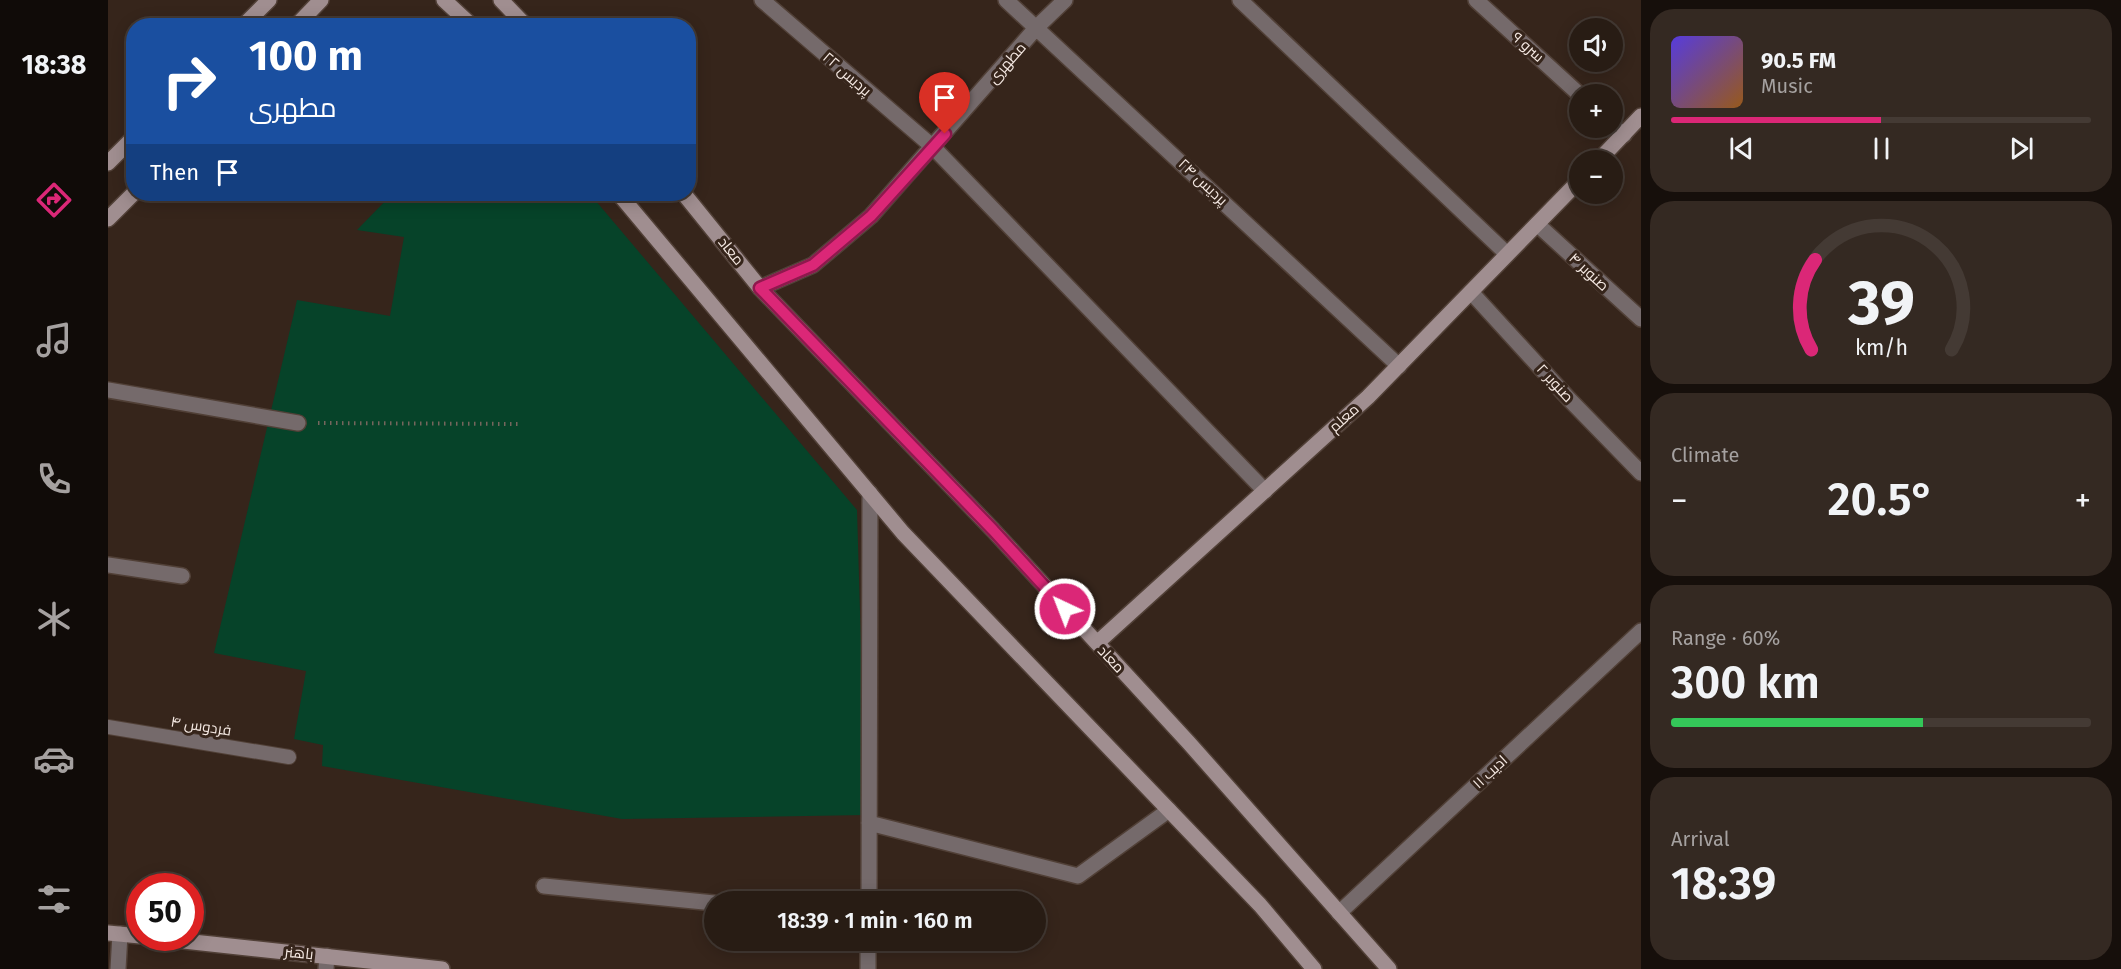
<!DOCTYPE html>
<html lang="en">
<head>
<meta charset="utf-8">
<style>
  body { margin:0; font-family:"Fira Sans",Cairo,sans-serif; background:#342922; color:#f1f3f6; height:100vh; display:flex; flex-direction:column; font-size:22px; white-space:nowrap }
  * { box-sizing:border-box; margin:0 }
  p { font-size:20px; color:#a5a1a0 }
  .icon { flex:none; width:33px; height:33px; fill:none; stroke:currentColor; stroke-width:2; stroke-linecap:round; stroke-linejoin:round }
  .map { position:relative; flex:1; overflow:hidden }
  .side { display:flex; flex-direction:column; gap:9px; padding:9px; background:#160f0b; width:480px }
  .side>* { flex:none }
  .banner { position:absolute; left:18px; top:18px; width:570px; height:183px; border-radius:24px; box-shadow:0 3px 15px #0003,0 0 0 2px #443a34; background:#1a4fa0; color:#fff; overflow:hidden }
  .controls { position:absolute; left:1461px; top:18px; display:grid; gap:12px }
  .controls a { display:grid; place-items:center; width:54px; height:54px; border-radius:50%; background:#281c14; box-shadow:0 3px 15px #0003,0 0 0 2px #443a34; font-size:30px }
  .speed { position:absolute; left:18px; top:873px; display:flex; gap:12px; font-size:30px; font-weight:700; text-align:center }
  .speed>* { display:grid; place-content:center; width:78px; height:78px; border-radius:50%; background:#281c14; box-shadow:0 3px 15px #0003,0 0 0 2px #443a34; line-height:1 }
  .speed .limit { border:9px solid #d22; background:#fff; color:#111 }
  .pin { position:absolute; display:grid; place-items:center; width:51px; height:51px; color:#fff; margin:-62px -26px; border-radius:50% 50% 50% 0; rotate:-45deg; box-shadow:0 0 6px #0007 }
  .pin .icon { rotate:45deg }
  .me { position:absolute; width:66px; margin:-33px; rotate:317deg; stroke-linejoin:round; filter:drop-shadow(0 0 4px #0008) }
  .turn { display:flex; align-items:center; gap:21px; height:126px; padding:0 24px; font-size:27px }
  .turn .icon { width:78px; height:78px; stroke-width:2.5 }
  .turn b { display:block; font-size:42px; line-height:51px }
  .then { display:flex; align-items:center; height:57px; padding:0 24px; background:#0003; gap:12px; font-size:22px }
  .big { font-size:45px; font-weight:600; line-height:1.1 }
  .side .card { flex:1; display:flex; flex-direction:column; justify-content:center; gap:9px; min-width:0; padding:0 21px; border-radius:24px; background:#342922 }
  .side .dial { align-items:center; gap:0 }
  .dial svg { height:156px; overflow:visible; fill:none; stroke:#443a34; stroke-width:7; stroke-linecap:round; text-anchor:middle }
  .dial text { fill:#f1f3f6; stroke:none }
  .song { display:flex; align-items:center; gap:18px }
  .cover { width:72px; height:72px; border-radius:9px; background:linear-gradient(135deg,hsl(250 70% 55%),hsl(30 70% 35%)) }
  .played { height:6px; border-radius:3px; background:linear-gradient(90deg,#db2777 50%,#443a34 50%) }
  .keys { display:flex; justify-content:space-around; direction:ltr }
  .heat { display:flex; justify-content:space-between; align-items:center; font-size:33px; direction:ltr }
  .charge { height:9px; border-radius:4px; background:linear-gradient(90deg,#34c759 60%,#443a34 0) }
  .trip { position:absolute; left:596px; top:891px; width:342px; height:60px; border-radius:30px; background:#281c14; box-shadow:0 3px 15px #0003,0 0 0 2px #443a34; font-weight:600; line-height:60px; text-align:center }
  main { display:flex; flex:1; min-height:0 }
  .menu { display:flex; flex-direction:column; width:108px; justify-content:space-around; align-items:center; background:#100b08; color:#a5a1a0 }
  .menu .icon { width:42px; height:42px }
  .menu .active { color:#db2777 }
  .menu b { font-size:27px; color:#f1f3f6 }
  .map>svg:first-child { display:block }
</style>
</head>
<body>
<main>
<nav class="menu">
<b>18:38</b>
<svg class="icon active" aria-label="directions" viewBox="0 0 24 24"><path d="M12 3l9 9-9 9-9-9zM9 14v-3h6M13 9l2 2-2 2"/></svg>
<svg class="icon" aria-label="music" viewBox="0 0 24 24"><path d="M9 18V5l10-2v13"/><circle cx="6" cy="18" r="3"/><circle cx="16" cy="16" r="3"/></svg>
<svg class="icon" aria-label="phone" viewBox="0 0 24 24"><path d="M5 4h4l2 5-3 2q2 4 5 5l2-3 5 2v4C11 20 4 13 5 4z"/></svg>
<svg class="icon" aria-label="climate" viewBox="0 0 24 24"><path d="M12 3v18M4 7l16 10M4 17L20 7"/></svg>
<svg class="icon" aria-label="car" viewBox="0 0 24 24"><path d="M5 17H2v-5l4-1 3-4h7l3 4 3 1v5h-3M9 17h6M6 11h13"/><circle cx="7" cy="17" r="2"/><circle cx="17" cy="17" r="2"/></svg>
<svg class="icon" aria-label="filters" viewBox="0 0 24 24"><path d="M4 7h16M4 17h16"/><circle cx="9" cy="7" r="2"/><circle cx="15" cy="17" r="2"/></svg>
</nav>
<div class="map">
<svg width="1533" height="969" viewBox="0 0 1533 969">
  <rect width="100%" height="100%" fill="#36251b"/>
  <path fill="#064329" d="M 284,194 L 482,194 L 749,510 L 758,815 L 514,819 L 214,766 L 215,745 L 186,739 L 198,671 L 106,653 L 189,300 L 282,316 L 296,237 L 249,230 Z"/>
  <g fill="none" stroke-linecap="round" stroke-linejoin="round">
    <g stroke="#514037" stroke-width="16">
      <path id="lane" d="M 0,727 L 181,757"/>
    </g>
    <g stroke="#514037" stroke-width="18">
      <path id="street" d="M 654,0 L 825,147 L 1157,491
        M 898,0 L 1291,366
        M 1132,0 L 1399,254
        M 1368,0 L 1472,95
        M 1504,125 L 1516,135
        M 1429,224 L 1533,319
        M 652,288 L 705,265 L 763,216 L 929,27 L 957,0
        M 1363,292 L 1461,399 L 1533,473
        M 0,390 L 190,423
        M 0,565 L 74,576
        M 761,823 L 970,876 L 1061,810
        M 436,886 L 606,903
        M 761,902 L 762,493
        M 1231,913 L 1533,631
        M 10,969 L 12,934
        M 218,969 L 219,956
        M 760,969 L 760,940"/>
    </g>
    <g stroke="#514037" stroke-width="18">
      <path id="secondary" d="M 336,0 L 364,26
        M 393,0 L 418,26
        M 135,26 L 161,0
        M 188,26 L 213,0
        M 1491,160 L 1533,116
        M 0,163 L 26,137
        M 511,194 L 795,533 L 1152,905 L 1206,969
        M 576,194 L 652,288 L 885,530 L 1081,743 L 1281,969
        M 0,219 L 26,193
        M 989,643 L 1260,397 L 1472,180
        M 0,933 L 32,936
        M 48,938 L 334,969"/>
    </g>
    <path stroke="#75665d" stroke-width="4" stroke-dasharray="1.5 4.5" stroke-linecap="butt" d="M 210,423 L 413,424"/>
    <use href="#lane" stroke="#756a6b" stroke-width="14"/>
    <use href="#street" stroke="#756a6b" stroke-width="15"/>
    <use href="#secondary" stroke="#a08e90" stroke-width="15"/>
  </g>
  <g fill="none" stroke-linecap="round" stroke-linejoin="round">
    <g stroke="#8e194d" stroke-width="15">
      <path id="route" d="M 837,134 L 763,216 L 705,265 L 652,288 L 885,530 L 957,609"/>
    </g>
    <use href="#route" stroke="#db2777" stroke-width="10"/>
  </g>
  <g text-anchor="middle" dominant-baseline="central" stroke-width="6" stroke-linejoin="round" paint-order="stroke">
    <g font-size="15" fill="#f5e9e3" stroke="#36251b">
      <text transform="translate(1420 47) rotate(42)">سرو ۹</text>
      <text transform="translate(899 63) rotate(-49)">مطهری</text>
      <text transform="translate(739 74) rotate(41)">پردیس ۲۲</text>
      <text transform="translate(1095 182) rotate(43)">پردیس ۲۴</text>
      <text transform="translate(623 251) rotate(51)">معاد</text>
      <text transform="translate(1481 272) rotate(43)">صنوبر ۴</text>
      <text transform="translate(1447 383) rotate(47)">صنوبر ۲</text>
      <text transform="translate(1236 418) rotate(-42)">معلم</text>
      <text transform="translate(1003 659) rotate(47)">معاد</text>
      <text transform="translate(93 726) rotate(9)">فردوس ۴</text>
      <text transform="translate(1382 772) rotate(-43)">ادیب ۱۱</text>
      <text transform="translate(191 953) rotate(6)">باهنر</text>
    </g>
  </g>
</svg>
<div class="controls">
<a><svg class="icon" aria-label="sound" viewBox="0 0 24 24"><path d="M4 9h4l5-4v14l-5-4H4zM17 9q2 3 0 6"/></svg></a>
<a>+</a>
<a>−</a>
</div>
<div class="speed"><div class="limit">50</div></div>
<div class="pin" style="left:837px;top:134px;background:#d93025"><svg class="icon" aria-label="arrive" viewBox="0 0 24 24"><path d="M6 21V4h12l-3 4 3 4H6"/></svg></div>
<svg class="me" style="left:957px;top:609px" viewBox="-20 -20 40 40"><circle r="17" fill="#db2777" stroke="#fff" stroke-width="3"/><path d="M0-11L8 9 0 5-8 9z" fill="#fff"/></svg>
<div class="trip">18:39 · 1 min · 160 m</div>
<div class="banner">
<div class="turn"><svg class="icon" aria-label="right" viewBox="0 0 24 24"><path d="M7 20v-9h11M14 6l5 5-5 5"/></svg><div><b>100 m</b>مطهری</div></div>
<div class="then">Then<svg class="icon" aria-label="arrive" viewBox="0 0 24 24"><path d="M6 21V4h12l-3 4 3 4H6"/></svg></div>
</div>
</div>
<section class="side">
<div class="card">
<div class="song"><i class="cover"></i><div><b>90.5 FM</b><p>Music</p></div></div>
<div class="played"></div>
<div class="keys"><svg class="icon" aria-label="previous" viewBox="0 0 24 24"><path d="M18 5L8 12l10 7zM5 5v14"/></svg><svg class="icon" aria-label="pause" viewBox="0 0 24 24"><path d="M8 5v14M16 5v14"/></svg><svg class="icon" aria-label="next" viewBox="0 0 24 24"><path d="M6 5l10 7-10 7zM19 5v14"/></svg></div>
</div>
<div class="card dial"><svg viewBox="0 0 100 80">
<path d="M14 69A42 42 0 1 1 86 69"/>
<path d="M14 69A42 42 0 0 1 16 23" stroke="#db2777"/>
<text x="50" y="56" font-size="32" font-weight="700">39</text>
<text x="50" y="72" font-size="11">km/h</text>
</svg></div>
<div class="card"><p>Climate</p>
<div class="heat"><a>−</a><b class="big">20.5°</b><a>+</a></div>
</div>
<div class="card"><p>Range · 60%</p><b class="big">300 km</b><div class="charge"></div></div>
<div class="card"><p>Arrival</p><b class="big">18:39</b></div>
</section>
</main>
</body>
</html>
